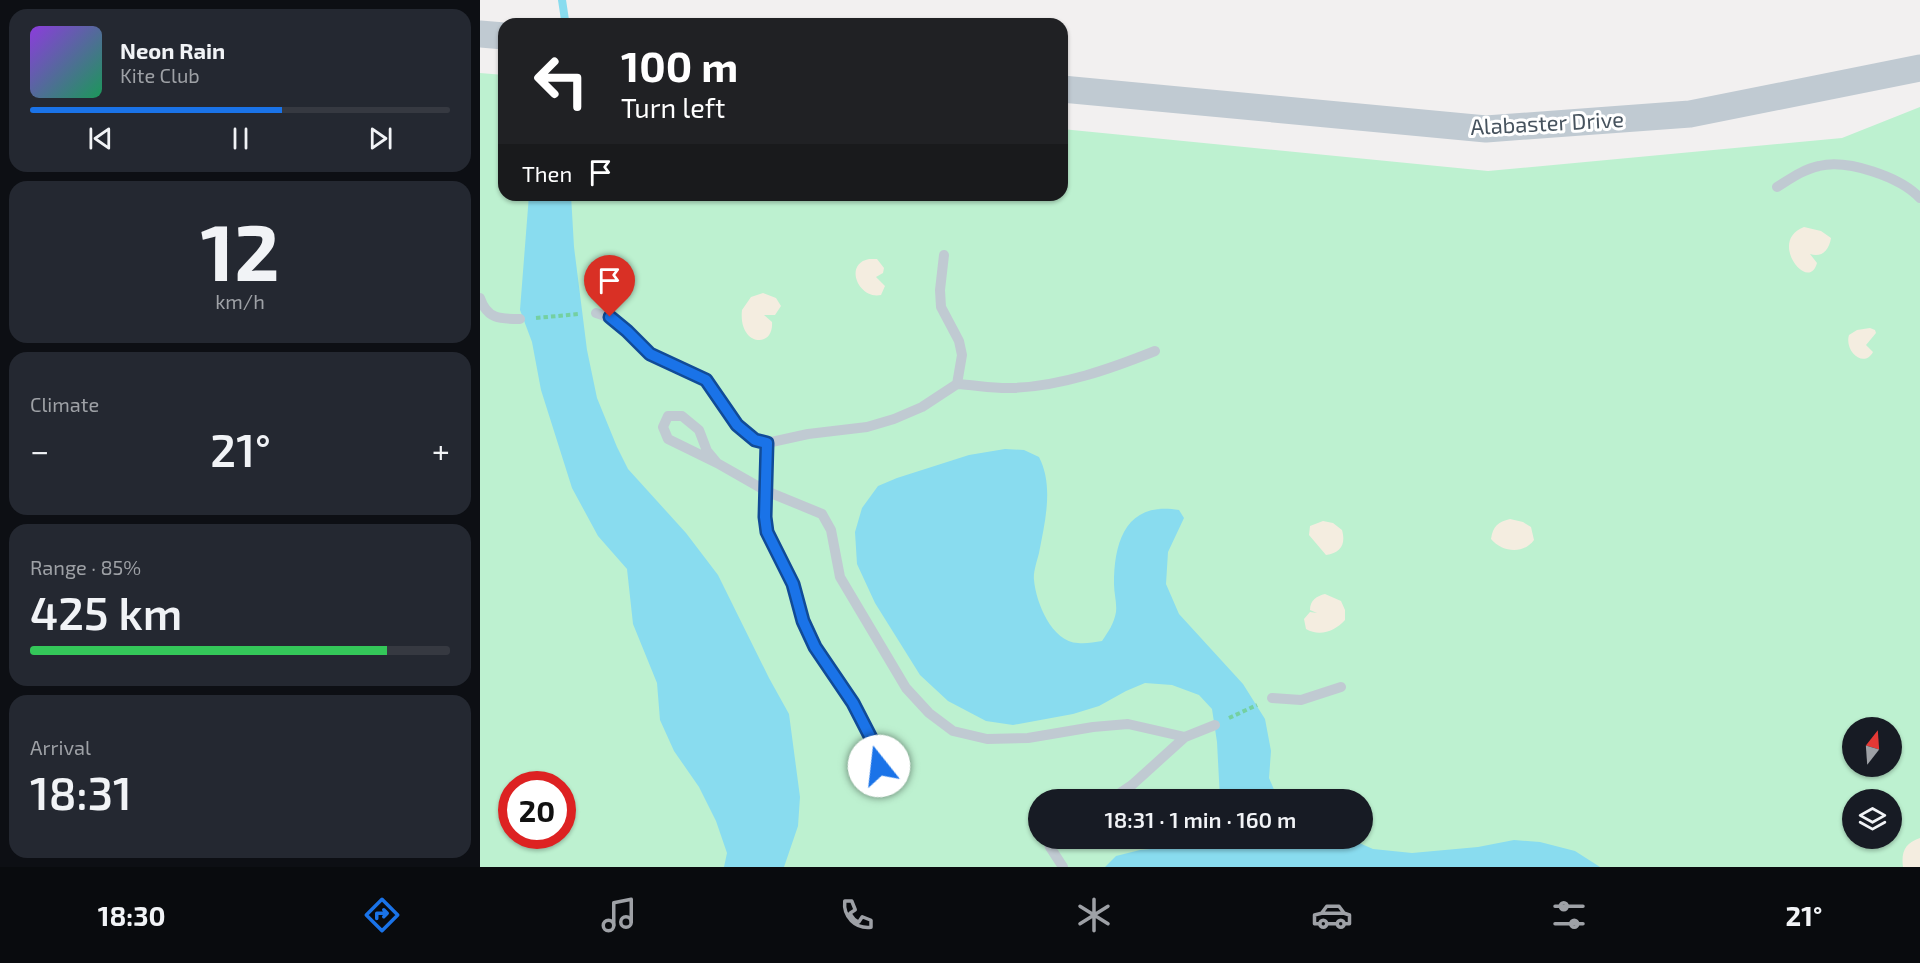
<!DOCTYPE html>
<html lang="en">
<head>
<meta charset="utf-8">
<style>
  body { margin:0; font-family:"Exo 2",sans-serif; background:#242831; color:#f1f3f6; height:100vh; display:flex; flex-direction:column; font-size:22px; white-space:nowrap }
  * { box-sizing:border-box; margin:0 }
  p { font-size:20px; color:#9ea1a6 }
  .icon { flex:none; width:33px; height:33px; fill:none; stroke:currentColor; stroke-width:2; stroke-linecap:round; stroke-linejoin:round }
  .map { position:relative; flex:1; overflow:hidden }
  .details { display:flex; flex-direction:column; gap:9px; padding:9px; background:#0d0f14; width:480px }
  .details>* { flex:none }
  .top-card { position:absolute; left:18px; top:18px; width:570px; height:183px; border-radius:18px; box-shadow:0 2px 4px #0004; background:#202124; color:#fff; overflow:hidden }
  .needle { width:39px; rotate:17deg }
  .buttons { position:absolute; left:1362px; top:717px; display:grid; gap:12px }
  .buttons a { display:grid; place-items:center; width:60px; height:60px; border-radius:50%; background:#171b24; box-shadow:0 2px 4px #0004; font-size:30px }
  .speed { position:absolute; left:18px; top:771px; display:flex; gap:12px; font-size:30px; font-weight:700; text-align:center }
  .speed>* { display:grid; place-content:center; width:78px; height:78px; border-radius:50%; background:#171b24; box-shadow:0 2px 4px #0004; line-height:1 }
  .speed .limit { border:9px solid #d22; background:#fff; color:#111 }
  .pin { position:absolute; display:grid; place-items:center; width:51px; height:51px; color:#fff; margin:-62px -26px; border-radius:50% 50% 50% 0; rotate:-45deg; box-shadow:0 0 6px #0007 }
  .pin .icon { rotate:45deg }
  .me { position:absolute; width:66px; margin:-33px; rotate:344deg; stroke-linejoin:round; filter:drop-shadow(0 0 4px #0008) }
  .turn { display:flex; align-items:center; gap:21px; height:126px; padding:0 24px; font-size:27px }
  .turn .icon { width:78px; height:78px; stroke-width:2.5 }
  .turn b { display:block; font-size:42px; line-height:51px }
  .then { display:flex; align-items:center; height:57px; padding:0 24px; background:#0003; gap:12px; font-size:22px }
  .big { font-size:45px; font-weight:600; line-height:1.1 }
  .details .tile { flex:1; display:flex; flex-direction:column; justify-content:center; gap:9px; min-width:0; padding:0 21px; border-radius:18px; background:#242831 }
  .details .dial { align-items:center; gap:0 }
  .dial b { font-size:78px; line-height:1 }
  .song { display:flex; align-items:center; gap:18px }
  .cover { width:72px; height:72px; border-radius:9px; background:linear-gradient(135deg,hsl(270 70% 55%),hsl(150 70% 35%)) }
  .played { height:6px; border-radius:3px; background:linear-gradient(90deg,#1a73e8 60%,#363941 60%) }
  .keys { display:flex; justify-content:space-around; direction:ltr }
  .heat { display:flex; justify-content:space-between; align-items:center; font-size:33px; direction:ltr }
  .charge { height:9px; border-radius:4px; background:linear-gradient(90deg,#34c759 85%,#363941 0) }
  .trip { position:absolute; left:548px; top:789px; width:345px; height:60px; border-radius:30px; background:#171b24; box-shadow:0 2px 4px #0004; font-weight:600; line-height:60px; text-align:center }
  .tabs { display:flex; height:96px; justify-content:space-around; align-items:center; background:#090b0e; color:#9ea1a6 }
  .tabs .icon { width:42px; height:42px }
  .tabs .current { color:#1a73e8 }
  .tabs b { font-size:27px; color:#f1f3f6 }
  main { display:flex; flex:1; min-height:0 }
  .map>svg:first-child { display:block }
</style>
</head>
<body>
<main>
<section class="details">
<div class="tile">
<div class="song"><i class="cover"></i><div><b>Neon Rain</b><p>Kite Club</p></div></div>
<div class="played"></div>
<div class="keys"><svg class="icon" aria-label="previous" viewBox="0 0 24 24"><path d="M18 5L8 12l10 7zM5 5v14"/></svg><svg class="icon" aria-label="pause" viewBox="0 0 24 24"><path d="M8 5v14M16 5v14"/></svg><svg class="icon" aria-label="next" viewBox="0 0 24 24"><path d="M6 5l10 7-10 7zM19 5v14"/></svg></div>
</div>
<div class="tile dial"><b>12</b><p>km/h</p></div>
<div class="tile"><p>Climate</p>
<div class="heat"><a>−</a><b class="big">21°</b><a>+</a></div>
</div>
<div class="tile"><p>Range · 85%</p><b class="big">425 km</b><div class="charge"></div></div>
<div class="tile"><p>Arrival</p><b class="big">18:31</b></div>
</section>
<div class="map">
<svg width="1440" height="867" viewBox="0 0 1440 867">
  <rect width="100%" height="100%" fill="#f2f0f0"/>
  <path fill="#bdf1d0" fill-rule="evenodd" d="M 0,73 L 24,75 L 24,195 L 582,195 L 582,129 L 1008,171 L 1362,138 L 1440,107 L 1440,867 L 0,867 ZM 1372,728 L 1412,728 L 1412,766 L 1372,766 ZM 32,784 L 82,784 L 82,836 L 32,836 ZM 558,800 L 882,800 L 882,838 L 558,838 ZM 1372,800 L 1412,800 L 1412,838 L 1372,838 Z"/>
  <path fill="#f4ede0" d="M 1324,227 L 1341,231 L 1351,238 C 1349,251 1341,258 1330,254 L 1337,263 C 1329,294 1287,241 1324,227 Z
    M 389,259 L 397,259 L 404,268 L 403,273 L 396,277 L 405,286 L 401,295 C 379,300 363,264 389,259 Z
    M 283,293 L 296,298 L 301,306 L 295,315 L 284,315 L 292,322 C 294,349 258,346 262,310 L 271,297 Z
    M 1390,328 L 1395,330 L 1396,333 L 1386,345 L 1393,352 C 1384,369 1364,351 1369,335 L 1377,330 Z
    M 1030,519 L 1043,522 L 1051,527 L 1054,540 C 1043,555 1022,552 1011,539 C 1013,526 1018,522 1030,519 Z
    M 843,521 L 853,523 L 862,530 C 866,544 861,553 846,555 L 829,535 L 830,526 Z
    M 845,594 L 861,601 L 865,610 L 865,620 C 855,631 840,637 826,629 L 824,619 L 830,612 L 837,613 L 830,610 C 830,600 837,596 845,594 Z
    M 1440,838 L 1440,867 L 1423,867 C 1421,852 1425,843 1440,838 Z"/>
  <path fill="#89dcef" d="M 49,195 L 91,195 L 94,247 L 107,350 L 117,398 L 137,447 L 148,469 L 206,533 L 238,575 L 289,678 L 309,714 L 320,797 L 318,826 L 304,867 L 244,867 L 247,853 L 236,821 L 219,787 L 194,751 L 180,720 L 177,683 L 153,624 L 147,569 L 118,536 L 92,488 L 61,390 L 52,342 L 40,310 Z
    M 525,449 L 544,450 L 559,457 C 574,486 565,522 559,553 C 557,561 553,572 554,580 C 556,603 572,642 598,643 C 606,644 614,642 622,641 C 628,632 634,624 636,612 C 637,603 634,593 634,584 C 634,540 647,501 699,510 L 704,518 L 688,552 L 686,584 L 699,614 L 763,684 L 785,719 L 791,751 L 789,778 L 798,799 L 740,799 L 737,742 L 732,709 L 719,695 L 692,685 L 665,683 L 646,691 L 619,706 L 593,714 L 533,725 L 506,721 L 468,701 L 440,675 L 395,603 L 377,564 L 375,532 L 382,508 L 398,486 L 417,478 L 489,455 Z
    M 727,838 L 870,839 L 893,849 L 932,853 L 998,847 L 1034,840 L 1060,842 L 1095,851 L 1120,867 L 625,867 L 636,856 L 660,850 L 722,844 Z"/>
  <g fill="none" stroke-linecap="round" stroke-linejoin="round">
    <path stroke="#89dcef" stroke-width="8" d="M 82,0 L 85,20"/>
    <path stroke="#74d0a1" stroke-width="4" stroke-dasharray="4.5 3" stroke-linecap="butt" d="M 56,318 L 99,314
      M 749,718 L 777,705"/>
    <path stroke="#c0cad2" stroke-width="10" d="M 1297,187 C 1310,179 1324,169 1339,166 C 1368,159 1420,177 1440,198
      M 464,255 L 460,290 L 461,307 L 479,341 L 482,355 L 477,384
      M 0,298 C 7,319 20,319 40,319
      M 116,313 C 144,321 148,339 169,354 C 185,365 215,368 227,382 C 247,404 256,435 287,443
      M 237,463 L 188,439 L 183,427 L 188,416 L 202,416 L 219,430 L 227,451 L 237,463 L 286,491 L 342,514 L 351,530 L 360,577 L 426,688 L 449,713 L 473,731 L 507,739 L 548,738 L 613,727 L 648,724 L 705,737 L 652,785 L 630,800
      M 792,698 L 821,700 L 861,687
      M 705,737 L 735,725
      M 399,766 L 391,738 L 373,703 L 335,647 L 323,621 L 313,584 L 287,532 L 285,517 L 287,443 L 328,434 L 387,427 L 414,419 L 442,407 L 477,384 C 496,385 514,389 533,388 C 582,386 630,369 675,351
      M 567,838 L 570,847 L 583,867"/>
    <path stroke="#c0cad2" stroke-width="27" d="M 0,34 L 24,36
      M 582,89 L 1006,129 L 1210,114 L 1440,68"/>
  </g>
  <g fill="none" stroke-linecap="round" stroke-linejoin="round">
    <g stroke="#114b97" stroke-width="15">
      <path id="route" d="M 130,317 L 147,331 L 170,354 L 226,380 L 257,425 L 275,440 L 287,443 L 285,517 L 287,532 L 313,584 L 323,621 L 335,647 L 373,703 L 391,738 L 399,766"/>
    </g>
    <use href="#route" stroke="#1a73e8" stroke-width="10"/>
  </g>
  <g text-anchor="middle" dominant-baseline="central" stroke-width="6" stroke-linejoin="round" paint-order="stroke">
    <g font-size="22" fill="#47535e" stroke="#fff">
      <text transform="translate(1067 122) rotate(-3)">Alabaster Drive</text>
    </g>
  </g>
</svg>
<div class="buttons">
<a><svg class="needle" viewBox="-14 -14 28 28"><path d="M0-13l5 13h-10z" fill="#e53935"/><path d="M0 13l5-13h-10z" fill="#9ea1a6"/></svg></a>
<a><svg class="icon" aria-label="layers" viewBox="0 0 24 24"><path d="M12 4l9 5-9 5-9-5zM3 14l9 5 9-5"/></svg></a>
</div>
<div class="speed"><div class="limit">20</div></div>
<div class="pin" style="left:130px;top:317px;background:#d93025"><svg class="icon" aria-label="arrive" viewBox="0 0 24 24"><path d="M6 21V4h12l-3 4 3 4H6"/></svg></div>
<svg class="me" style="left:399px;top:766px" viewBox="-20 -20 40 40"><circle r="19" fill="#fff"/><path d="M0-13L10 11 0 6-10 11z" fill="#1a73e8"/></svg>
<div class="trip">18:31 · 1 min · 160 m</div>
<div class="top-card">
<div class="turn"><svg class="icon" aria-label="left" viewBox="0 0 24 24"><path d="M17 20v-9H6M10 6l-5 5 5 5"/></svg><div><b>100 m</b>Turn left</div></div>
<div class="then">Then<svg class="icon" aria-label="arrive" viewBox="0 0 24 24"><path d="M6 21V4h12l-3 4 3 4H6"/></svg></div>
</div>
</div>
</main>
<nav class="tabs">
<b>18:30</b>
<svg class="icon current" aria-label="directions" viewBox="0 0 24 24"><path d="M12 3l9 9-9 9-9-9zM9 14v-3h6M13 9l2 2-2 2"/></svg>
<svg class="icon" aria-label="music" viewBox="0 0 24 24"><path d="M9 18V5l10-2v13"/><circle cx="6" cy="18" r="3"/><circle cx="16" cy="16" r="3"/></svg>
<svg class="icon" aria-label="phone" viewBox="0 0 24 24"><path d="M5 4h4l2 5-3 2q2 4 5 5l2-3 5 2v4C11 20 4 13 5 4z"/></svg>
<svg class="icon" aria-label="climate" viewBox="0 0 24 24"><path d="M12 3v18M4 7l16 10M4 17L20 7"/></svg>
<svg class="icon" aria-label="car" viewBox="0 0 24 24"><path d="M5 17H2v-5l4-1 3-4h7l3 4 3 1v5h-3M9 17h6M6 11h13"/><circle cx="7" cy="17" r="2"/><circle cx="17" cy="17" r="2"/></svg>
<svg class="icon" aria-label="filters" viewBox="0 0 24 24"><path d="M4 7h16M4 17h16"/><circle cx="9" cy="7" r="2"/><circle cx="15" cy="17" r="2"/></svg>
<b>21°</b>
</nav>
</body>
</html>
